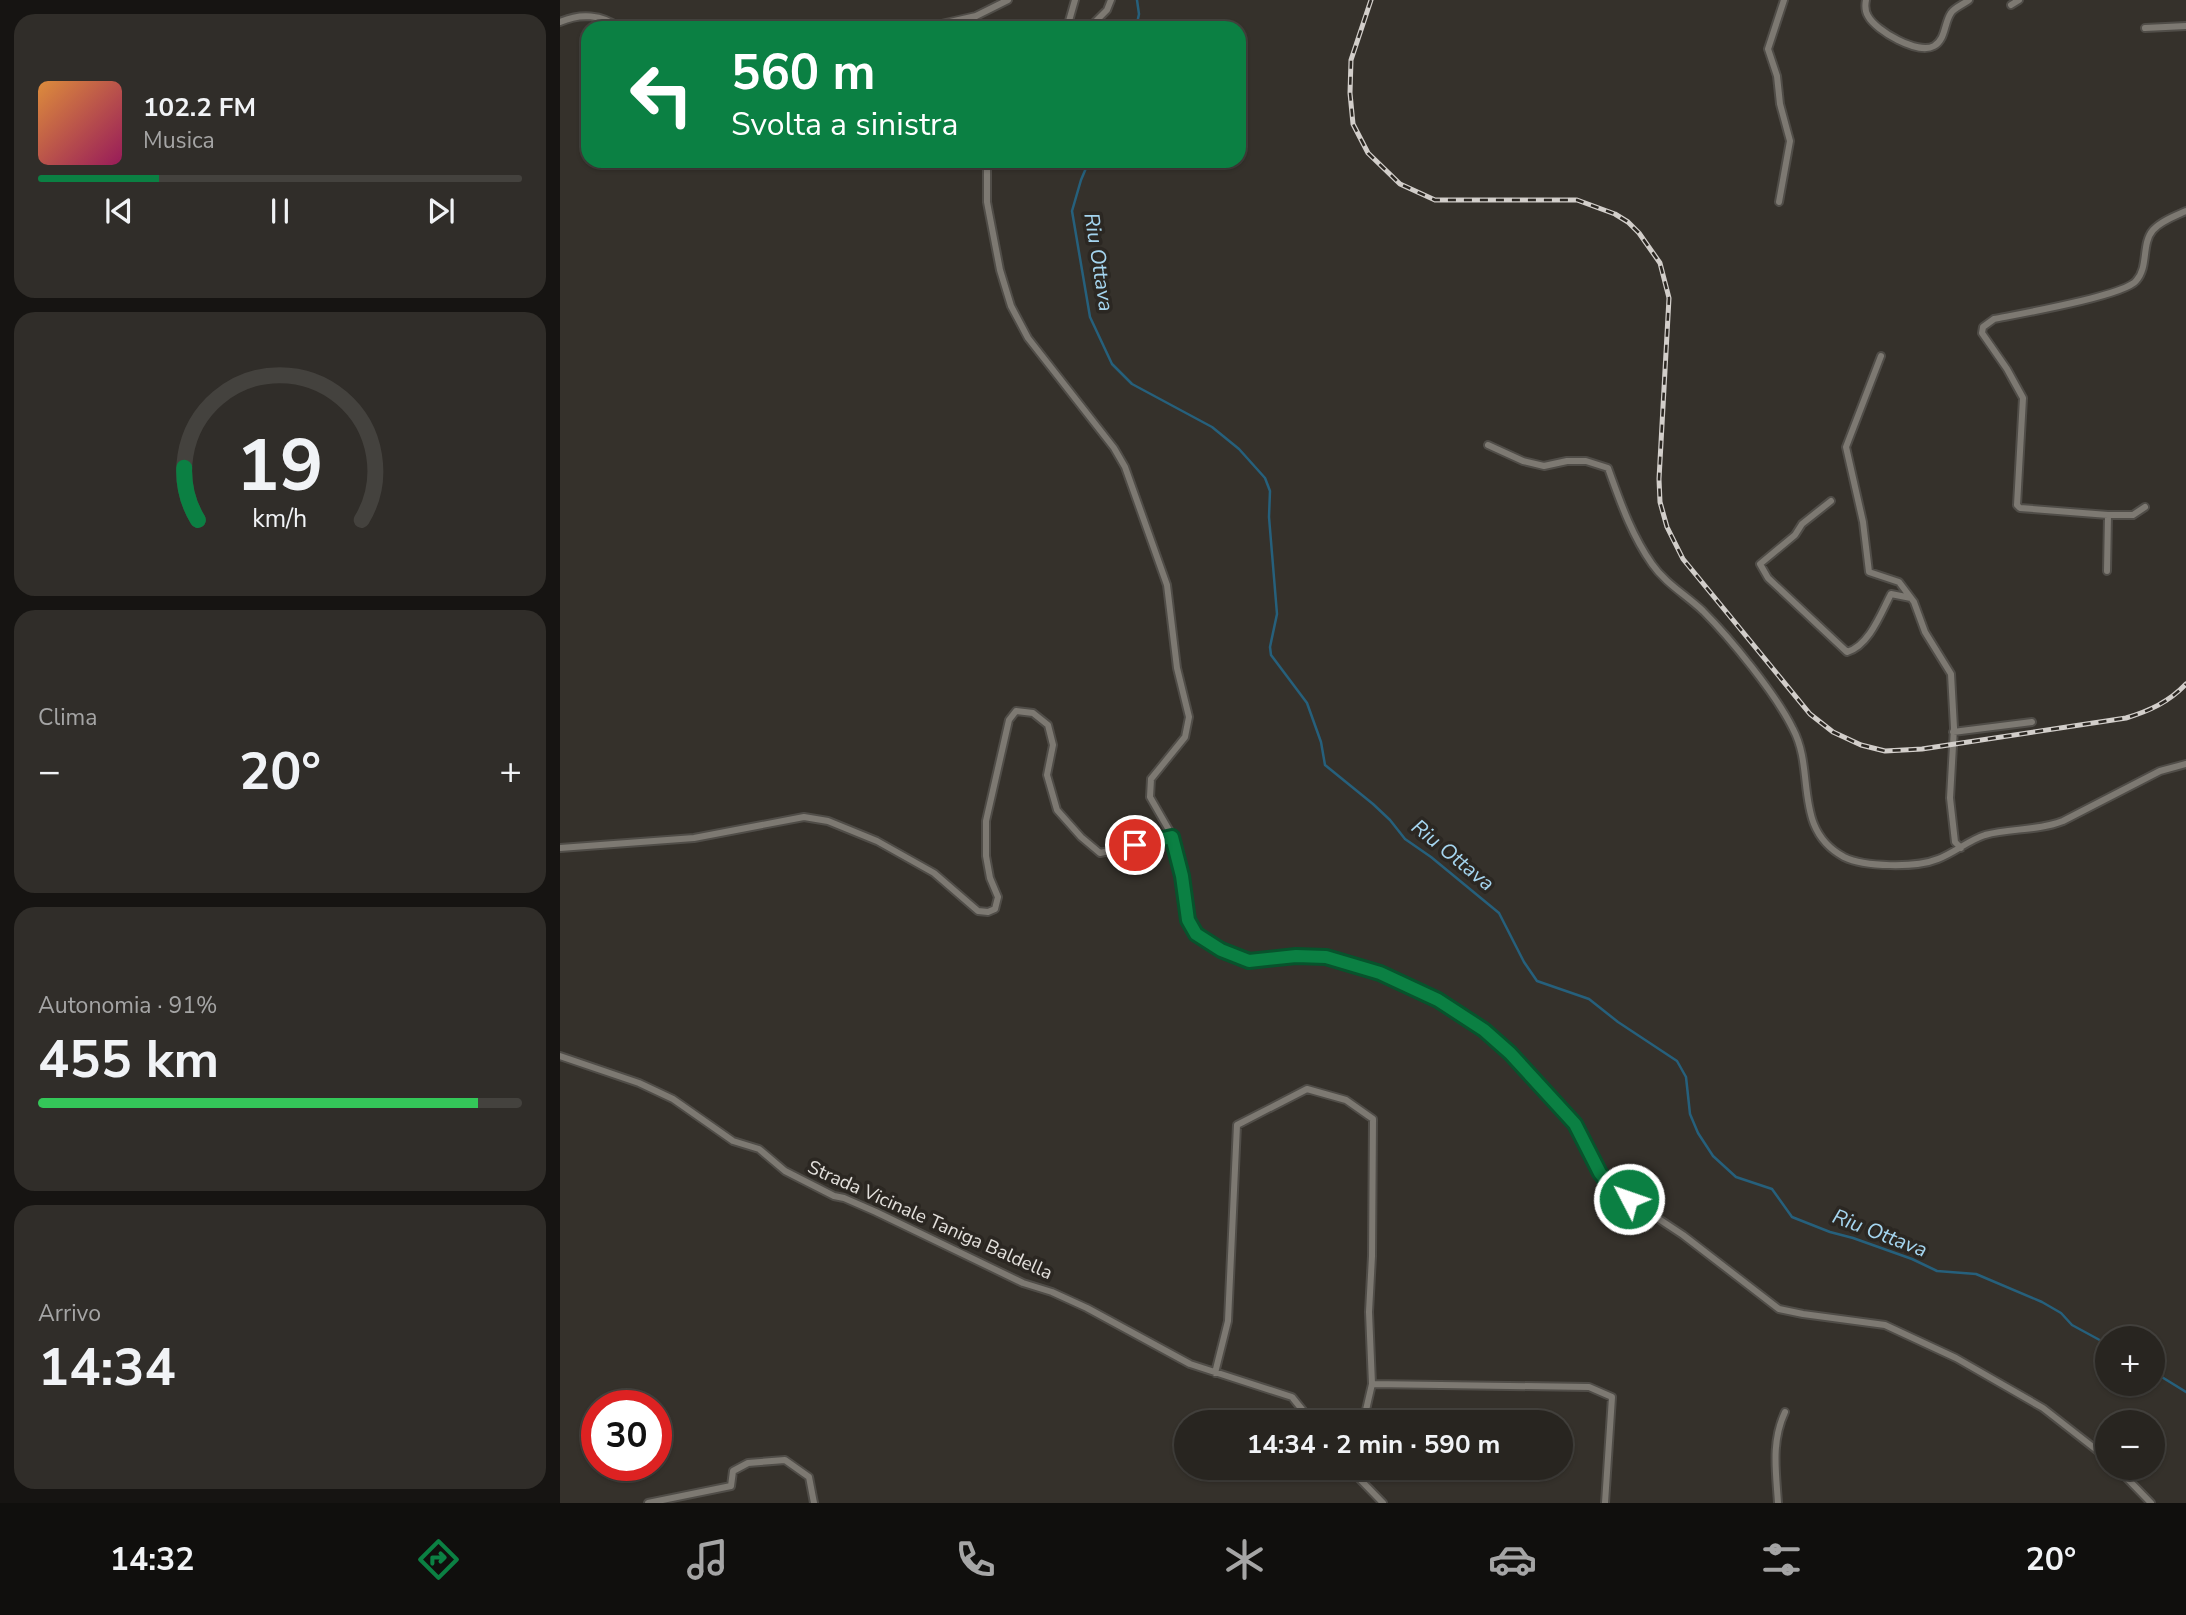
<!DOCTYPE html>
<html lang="it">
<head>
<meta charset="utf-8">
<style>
  body { margin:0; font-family:"Nunito Sans",sans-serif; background:#302d29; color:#f1f3f6; height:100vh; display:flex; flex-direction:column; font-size:26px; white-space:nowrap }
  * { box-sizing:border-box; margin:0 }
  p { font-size:23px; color:#a5a5a5 }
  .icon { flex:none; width:38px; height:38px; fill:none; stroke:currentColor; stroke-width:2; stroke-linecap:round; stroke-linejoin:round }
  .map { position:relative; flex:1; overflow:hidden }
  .sheet { display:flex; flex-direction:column; gap:14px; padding:14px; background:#161412; width:560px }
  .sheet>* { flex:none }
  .top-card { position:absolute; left:21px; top:21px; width:665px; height:147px; border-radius:21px; box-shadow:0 2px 5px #0004,0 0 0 2px #44423e; background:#0b8043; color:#fff; overflow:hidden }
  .tools { position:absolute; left:1535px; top:1326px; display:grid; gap:14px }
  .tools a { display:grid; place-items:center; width:70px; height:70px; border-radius:50%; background:#282520; box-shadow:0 2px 5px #0004,0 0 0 2px #44423e; font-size:35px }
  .speed { position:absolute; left:21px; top:1390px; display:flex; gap:14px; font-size:35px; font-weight:700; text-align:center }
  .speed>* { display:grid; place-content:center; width:91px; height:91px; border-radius:50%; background:#282520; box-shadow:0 2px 5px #0004,0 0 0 2px #44423e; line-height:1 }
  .speed .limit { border:10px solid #d22; background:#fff; color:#111 }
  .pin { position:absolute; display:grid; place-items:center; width:60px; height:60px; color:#fff; margin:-30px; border:4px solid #fff; border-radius:50%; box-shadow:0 2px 7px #0007 }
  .me { position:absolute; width:77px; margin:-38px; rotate:311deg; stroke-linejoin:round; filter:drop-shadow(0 0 5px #0008) }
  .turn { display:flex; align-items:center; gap:24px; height:147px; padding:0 35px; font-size:32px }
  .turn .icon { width:91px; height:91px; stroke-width:2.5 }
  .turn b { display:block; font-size:49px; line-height:60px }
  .big { font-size:52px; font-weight:700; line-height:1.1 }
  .sheet .widget { flex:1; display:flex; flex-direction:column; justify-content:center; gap:10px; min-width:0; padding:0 24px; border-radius:21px; background:#302d29 }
  .sheet .dial { align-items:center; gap:0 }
  .dial svg { height:182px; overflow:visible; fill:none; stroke:#44423e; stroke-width:7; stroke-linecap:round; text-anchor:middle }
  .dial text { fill:#f1f3f6; stroke:none }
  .song { display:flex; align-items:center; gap:21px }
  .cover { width:84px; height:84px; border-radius:10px; background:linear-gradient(135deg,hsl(30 70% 55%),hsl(330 70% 35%)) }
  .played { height:7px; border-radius:4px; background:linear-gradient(90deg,#0b8043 25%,#44423e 25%) }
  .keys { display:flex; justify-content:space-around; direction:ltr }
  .heat { display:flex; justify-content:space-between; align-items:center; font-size:38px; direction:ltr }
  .charge { height:10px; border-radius:5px; background:linear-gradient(90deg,#34c759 91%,#44423e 0) }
  .trip { position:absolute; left:614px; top:1410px; width:399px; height:70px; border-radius:35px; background:#282520; box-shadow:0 2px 5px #0004,0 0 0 2px #44423e; font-weight:700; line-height:70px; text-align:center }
  .dock { display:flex; height:112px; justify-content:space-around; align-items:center; background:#100f0d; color:#a5a5a5 }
  .dock .icon { width:49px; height:49px }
  .dock .on { color:#0b8043 }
  .dock b { font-size:32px; color:#f1f3f6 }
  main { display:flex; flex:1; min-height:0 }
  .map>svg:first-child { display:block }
</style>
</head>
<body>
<main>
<section class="sheet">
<div class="widget">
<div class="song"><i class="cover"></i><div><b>102.2 FM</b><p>Musica</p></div></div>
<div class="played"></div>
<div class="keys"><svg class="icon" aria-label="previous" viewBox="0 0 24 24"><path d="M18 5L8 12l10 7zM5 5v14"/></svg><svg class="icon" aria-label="pause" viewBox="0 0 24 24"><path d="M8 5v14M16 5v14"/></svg><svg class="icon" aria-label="next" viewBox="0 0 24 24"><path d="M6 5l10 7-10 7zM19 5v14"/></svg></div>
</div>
<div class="widget dial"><svg viewBox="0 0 100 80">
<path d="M14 69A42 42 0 1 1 86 69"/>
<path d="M14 69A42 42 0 0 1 8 46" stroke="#0b8043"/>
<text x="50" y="56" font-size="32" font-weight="700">19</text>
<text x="50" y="72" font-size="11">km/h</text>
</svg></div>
<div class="widget"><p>Clima</p>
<div class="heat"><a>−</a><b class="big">20°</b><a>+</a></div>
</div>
<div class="widget"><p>Autonomia · 91%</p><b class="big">455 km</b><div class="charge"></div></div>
<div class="widget"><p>Arrivo</p><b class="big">14:34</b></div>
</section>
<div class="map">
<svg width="1626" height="1503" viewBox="0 0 1626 1503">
  <rect width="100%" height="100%" fill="#35312b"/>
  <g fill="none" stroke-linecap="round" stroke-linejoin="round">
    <path stroke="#26607c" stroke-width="2.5" d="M 576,28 L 579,14 L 577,0
      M 529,161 L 521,180 L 512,211 L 530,317 L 552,364 L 572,384 L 652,427 L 679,449 L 705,478 L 710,491 L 709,517 L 717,614 L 710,647 L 711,655 L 747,703 L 761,742 L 765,765 L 813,804 L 830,820 L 845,839 L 871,857 L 939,913 L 964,962 L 977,981 L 1029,999 L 1058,1022 L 1117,1061 L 1126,1077 L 1130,1114 L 1138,1133 L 1153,1156 L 1176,1177 L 1212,1189 L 1232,1217 L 1270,1232 L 1293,1238 L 1352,1259 L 1377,1271 L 1416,1274 L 1482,1302 L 1501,1313 L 1512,1325 L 1547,1344
      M 1592,1371 L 1626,1392"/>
    <g stroke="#504d48" stroke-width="10">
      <path id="minor" d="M 1306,0 C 1305,5 1305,11 1308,16 C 1316,31 1358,55 1374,46 C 1386,39 1384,23 1391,13 C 1394,8 1404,4 1409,0
        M 1451,5 L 1459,0
        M 0,22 C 20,13 42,14 60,28
        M 364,28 L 416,16 L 448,0
        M 507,28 L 515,0
        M 529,28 L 547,10 L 551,0
        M 1585,28 L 1626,26
        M 431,161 L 427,165 L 427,202 L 440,270 L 451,306 L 468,338 L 554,448 L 565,467 L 607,585 L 617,668 L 629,717 L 625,737 L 591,779 L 590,797 L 613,837 L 622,875 L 628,920 L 636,934 L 661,950 L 689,961 L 736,956 L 766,957 L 820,973 L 878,1000 L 924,1030 L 950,1053 L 1015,1124 L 1039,1173 L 1052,1188 L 1123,1235 L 1219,1309 L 1243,1314 L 1325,1325 L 1396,1358 L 1483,1408 L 1547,1458
        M 1219,202 L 1230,141 L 1220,104 L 1217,76 L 1208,49 L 1224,0
        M 1321,356 L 1286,447 L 1303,522 L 1309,572 L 1339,582 L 1351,598
        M 928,445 L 963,461 L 984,466 L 1007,461 L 1026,461 L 1048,468 C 1060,501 1071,534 1092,564 C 1105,583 1126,595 1143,611 C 1170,638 1216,694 1233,729 C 1256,772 1232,829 1284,857 C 1304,867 1356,868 1378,859 C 1394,853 1409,840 1425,835 C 1450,828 1478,831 1503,821 L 1600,771 L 1626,764
        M 1271,501 L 1242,524 L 1235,535 L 1200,564 L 1208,578 L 1287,652 C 1309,646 1321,613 1331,594 L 1351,598 L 1354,602 L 1365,632 L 1391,674 L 1394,728 L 1390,798 L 1395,842 L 1401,848
        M 1548,515 L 1573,515 L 1585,507
        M 1547,571 L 1548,515 L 1460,508 L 1457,505 L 1463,398 L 1447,369 L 1422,333 L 1423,327 L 1434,319 C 1459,314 1563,296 1576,281 C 1589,267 1581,244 1593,230 C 1601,221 1615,216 1626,211
        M 1393,732 L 1472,722
        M 0,848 L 134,838 L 244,817 L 268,821 L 317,841 L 374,873 L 418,911 L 428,912 L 435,909 L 438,897 L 430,878 L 426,856 L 426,821 L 449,720 L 456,711 L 473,713 L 488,725 L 493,745 L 487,775 L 497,810 L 521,837 L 540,853 L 613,837
        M 0,1056 L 79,1083 L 113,1099 L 173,1141 L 199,1149 L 225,1171 L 274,1196 L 284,1198 L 316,1212 L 463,1283 L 492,1292 L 527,1308 L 630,1364 L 732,1397 L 753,1423
        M 655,1373 L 668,1321 L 677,1125 L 747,1089 L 786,1100 L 813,1119 L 812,1256 L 809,1312 L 812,1384 L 803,1423
        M 812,1384 L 1029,1387 L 1052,1397 L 1045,1503
        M 789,1468 L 823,1503
        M 1557,1468 L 1591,1503
        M 88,1503 L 171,1486 L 173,1471 L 188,1463 L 225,1460 L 249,1477 L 254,1503
        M 1218,1503 C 1216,1471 1211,1442 1225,1412"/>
    </g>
    <use href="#minor" stroke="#7d7972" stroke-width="6"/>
    <g stroke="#d2ceca" stroke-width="5">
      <path id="rail" d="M 811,0 L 791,60 L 790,93 L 793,124 L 808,153 L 840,184 L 875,200 L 1017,200 L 1055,214 L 1068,222 L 1079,233 L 1100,263 L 1109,298 L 1099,479 L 1100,502 L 1107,527 L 1123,559 L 1250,714 L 1273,732 L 1301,745 L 1325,751 L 1362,749 L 1566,718 C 1589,711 1609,702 1626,684"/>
    </g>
    <use href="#rail" stroke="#2b2722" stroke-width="2.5" stroke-dasharray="8" stroke-linecap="butt"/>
  </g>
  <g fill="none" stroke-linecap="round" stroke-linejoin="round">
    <g stroke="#07532c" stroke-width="18">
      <path id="route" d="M 575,845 L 612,837 L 622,876 L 628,920 L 636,934 L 661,950 L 689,961 L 736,956 L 766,957 L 820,973 L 878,1000 L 924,1030 L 950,1053 L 1015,1124 L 1040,1173 L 1052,1188 L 1069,1199"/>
    </g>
    <use href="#route" stroke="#0b8043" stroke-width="12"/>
  </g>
  <g text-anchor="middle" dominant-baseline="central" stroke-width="7" stroke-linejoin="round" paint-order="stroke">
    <g font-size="19" fill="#e3e0dc" stroke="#2b2722">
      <text transform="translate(370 1220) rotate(24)">Strada Vicinale Taniga Baldella</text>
    </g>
    <g font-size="21" font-style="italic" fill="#a5d5ef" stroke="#2b2722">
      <text transform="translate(539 262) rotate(81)">Riu Ottava</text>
      <text transform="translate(893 855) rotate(39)">Riu Ottava</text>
      <text transform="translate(1320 1233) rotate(21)">Riu Ottava</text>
    </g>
  </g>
</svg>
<div class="tools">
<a>+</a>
<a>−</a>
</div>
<div class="speed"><div class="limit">30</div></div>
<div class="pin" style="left:575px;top:845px;background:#d93025"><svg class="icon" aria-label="arrive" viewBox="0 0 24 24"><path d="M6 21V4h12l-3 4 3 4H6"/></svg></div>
<svg class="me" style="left:1069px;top:1199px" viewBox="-20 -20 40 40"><circle r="17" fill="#0b8043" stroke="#fff" stroke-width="3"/><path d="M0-11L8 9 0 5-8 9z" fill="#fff"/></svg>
<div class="trip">14:34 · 2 min · 590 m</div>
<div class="top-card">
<div class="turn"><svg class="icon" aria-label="left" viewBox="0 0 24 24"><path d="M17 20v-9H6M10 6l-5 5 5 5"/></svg><div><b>560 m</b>Svolta a sinistra</div></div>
</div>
</div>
</main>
<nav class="dock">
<b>14:32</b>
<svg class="icon on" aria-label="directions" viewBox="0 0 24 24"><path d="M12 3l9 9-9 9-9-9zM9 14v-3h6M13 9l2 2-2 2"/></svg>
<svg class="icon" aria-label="music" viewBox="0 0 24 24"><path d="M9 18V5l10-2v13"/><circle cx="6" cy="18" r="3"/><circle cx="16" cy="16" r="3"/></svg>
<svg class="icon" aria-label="phone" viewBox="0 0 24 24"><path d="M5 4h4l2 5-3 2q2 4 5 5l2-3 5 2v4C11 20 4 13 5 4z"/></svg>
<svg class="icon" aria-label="climate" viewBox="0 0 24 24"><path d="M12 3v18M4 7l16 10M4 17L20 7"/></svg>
<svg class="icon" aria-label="car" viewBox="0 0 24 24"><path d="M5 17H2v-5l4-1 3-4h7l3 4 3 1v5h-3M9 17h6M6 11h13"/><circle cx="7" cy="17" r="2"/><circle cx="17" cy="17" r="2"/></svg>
<svg class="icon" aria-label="filters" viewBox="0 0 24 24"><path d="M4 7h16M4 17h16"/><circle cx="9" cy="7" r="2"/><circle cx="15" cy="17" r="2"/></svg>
<b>20°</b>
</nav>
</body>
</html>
